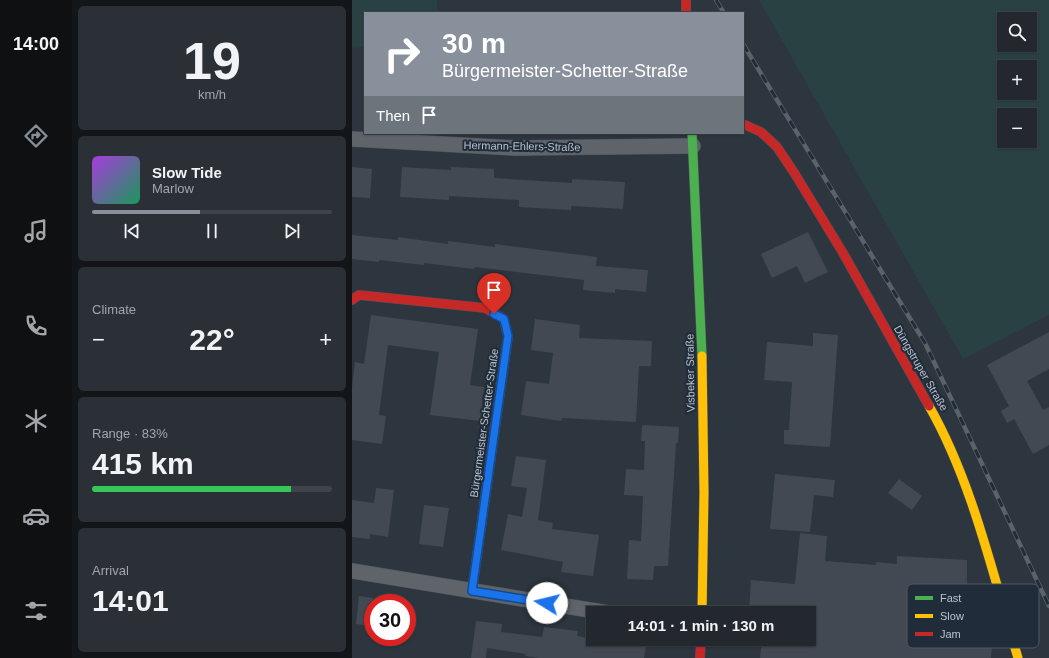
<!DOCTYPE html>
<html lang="en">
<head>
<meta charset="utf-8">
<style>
  body { margin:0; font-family:Arial,sans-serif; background:#2a3036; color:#f1f3f6; height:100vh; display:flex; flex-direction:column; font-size:15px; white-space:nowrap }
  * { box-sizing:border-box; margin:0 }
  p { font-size:13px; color:#a2a6aa }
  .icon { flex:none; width:22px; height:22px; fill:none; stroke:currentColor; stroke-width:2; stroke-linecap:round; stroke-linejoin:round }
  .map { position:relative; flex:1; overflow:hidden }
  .details { display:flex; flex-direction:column; gap:6px; padding:6px; background:#131619; width:280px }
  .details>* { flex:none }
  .hud { position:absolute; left:12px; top:12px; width:380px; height:122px; border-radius:0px; box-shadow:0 1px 3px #0004,0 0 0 1px #3f444a; background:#88919b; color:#fff; overflow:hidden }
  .tools { position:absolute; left:645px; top:12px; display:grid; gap:8px }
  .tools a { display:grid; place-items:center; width:40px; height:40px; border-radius:0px; background:#22282e; box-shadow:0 1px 3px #0004,0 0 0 1px #3f444a; font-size:20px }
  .speed { position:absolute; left:12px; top:594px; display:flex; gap:8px; font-size:20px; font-weight:700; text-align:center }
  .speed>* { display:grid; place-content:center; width:52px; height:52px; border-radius:50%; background:#22282e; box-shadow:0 1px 3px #0004,0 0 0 1px #3f444a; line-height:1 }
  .speed .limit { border:6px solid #d22; background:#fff; color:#111 }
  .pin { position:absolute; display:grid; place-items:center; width:34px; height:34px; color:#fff; margin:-41px -17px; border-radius:50% 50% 50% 0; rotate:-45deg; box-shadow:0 0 4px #0007 }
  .pin .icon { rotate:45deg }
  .me { position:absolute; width:44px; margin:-22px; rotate:279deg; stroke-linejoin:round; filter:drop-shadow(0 0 3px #0008) }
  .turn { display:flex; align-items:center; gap:14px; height:84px; padding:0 12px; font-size:18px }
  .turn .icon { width:52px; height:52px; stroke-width:2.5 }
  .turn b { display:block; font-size:28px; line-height:34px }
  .then { display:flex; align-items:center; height:38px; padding:0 12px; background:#0003; gap:8px; font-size:15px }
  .big { font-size:30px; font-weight:800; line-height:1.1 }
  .details .tile { flex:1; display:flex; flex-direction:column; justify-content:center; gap:6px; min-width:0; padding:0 14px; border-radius:6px; background:#2a3036 }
  .details .dial { align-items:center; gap:0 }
  .dial b { font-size:52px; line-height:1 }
  .song { display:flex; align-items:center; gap:12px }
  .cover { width:48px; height:48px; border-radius:6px; background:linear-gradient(135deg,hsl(280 70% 55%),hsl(150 70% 35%)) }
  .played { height:4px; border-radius:2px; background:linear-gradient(90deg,#88919b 45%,#3f444a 45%) }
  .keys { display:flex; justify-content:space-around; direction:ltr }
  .heat { display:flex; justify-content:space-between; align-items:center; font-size:22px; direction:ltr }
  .charge { height:6px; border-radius:3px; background:linear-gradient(90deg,#34c759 83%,#3f444a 0) }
  .trip { position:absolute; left:234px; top:606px; width:230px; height:40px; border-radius:0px; background:#22282e; box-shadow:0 1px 3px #0004,0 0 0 1px #3f444a; font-weight:800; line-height:40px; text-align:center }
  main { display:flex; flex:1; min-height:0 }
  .dock { display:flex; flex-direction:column; width:72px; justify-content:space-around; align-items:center; background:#0e1012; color:#a2a6aa }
  .dock .icon { width:28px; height:28px }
  .dock .on { color:#88919b }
  .dock b { font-size:18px; color:#f1f3f6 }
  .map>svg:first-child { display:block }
</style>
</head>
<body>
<main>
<nav class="dock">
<b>14:00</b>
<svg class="icon on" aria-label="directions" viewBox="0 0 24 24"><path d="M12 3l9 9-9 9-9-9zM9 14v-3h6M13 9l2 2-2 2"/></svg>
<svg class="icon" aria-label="music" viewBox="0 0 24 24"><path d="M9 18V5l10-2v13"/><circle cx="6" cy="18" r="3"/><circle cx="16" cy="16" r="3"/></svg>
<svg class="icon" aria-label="phone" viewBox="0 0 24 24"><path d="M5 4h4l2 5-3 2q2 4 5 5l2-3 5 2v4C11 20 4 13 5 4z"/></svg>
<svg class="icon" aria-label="climate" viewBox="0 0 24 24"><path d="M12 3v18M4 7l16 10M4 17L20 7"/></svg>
<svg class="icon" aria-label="car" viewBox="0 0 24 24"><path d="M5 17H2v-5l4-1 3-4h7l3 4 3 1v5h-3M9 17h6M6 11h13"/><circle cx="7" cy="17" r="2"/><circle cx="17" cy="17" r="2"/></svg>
<svg class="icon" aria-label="filters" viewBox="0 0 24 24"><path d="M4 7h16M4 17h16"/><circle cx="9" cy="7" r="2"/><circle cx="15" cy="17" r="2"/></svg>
</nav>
<section class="details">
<div class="tile dial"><b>19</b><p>km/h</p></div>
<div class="tile">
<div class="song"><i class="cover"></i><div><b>Slow Tide</b><p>Marlow</p></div></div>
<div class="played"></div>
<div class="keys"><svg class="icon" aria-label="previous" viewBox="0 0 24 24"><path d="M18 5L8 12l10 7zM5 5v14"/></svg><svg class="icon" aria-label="pause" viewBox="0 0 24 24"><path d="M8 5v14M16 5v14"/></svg><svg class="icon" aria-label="next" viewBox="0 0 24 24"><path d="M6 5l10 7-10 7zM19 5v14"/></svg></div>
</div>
<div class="tile"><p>Climate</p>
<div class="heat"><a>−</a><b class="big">22°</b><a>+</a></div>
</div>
<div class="tile"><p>Range · 83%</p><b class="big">415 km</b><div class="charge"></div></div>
<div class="tile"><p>Arrival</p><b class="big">14:01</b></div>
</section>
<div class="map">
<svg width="697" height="658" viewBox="0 0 697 658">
  <rect width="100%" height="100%" fill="#2d353e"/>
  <path fill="#2a4144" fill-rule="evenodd" d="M 0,0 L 85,0 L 85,13 L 13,13 L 13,47 L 0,48 Z
    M 407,0 L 697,0 L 697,315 L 611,359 ZM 652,19 L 678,19 L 678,45 L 652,45 ZM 652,67 L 678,67 L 678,93 L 652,93 ZM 652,115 L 678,115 L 678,141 L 652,141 Z"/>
  <path fill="#424952" d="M 0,167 L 20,169 L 18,198 L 0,197 Z
    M 50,167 L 99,170 L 99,167 L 142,169 L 142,178 L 220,183 L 220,179 L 273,182 L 271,209 L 219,206 L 219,210 L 167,207 L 167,200 L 97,196 L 97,200 L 48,197 Z
    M 456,232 L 476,272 L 453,283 L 445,266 L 420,278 L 409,254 Z
    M 0,235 L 46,240 L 46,237 L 96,244 L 96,241 L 143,247 L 143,244 L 245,257 L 244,266 L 296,270 L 294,292 L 263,289 L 263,293 L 231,290 L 232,280 L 123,267 L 122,269 L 72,263 L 72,265 L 27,260 L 27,262 L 0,259 Z
    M 19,315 L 126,329 L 118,385 L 132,387 L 128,421 L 78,415 L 87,352 L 36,345 L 27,415 L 34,416 L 30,444 L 0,440 L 0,387 L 3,362 L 12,364 Z
    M 183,319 L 228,325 L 227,338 L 300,341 L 299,366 L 287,366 L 284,422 L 210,418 L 209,421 L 169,415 L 174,381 L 197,384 L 201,353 L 179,350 Z
    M 697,332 L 697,369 L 675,381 L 691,410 L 697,407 L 697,445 L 681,454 L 662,419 L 655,423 L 649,411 L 657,406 L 635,365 Z
    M 461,333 L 486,335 L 478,447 L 432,444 L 432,430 L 437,430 L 440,382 L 412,380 L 415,342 L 461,346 Z
    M 290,425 L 327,427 L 326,443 L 324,443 L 316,566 L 302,566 L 301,580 L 275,579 L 277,540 L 289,541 L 291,496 L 272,495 L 274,469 L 292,470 L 293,441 L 289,441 Z
    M 164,456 L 194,460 L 186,520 L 201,523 L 200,529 L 247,535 L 241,576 L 209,572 L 211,562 L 149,550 L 156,514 L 170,517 L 175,488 L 159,486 Z
    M 423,474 L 483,480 L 481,497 L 462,495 L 458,532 L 418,529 Z
    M 547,479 L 570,496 L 560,510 L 536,493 Z
    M 24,488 L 42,490 L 36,537 L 18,534 L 18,539 L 0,537 L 0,500 L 22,503 Z
    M 72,505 L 97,508 L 91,547 L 67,544 Z
    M 448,533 L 475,536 L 473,561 L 524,565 L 524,562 L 545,564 L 545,556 L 615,560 L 615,619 L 642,621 L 639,658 L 408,658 L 410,639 L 457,639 L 457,613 L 397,613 L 399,580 L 443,584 Z
    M 7,596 L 21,598 L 21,626 L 4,624 Z
    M 124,621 L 150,624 L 149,632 L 190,637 L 192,627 L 226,631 L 225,636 L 241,639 L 294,645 L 292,658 L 187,658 L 173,656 L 174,654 L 135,648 L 134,658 L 119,658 Z"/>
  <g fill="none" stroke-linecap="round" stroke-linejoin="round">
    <g stroke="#4b525a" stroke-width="16">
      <path id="street" d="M 0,139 L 163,148 L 341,146
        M 0,571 L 256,613"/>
    </g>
    <g stroke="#4b525a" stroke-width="10">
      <path id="fast" d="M 340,133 L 350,356
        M 120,591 L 156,336 L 154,329"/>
    </g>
    <g stroke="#4b525a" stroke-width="10">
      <path id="slow" d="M 577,406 C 620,481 641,575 666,658
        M 350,613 L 352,493 L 350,356"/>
    </g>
    <g stroke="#4b525a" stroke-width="10">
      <path id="jam" d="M 334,0 L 334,13
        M 391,124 L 409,132 L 425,147 L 443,174 L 491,253 L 577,406
        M 0,300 L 7,295 L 133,308 L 152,319 L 154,329
        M 348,658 L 349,639"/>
    </g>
    <use href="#street" stroke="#5e646a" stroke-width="15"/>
    <use href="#fast" stroke="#4caf50" stroke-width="9"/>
    <use href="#slow" stroke="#ffc107" stroke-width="9"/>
    <use href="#jam" stroke="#c62828" stroke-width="9"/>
    <g stroke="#5c6269" stroke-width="4.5">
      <path id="rail" d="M 364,0 L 372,13
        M 391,44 L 573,343 L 697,606"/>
    </g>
    <use href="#rail" stroke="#202c39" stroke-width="3" stroke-dasharray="9" stroke-linecap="butt"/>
  </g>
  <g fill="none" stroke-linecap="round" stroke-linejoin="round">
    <g stroke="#114b97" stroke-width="10">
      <path id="route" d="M 142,314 L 152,319 L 156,336 L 120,591 L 195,603"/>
    </g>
    <use href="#route" stroke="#1a73e8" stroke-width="7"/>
  </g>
  <g text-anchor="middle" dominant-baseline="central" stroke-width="4" stroke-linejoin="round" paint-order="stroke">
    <g font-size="11" fill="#b9c2cd" stroke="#202c39">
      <text transform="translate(170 146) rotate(1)">Hermann-Ehlers-Straße</text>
      <text transform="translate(569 368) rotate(60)">Düngstruper Straße</text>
      <text transform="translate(338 373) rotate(-91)">Visbeker Straße</text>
      <text transform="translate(132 423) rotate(-82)">Bürgermeister-Schetter-Straße</text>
    </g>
  </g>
  <rect x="555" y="584" width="132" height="64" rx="6" fill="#202c39" stroke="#4e5965" stroke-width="1"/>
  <rect x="563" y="596" width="18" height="4" fill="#4caf50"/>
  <rect x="563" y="614" width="18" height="4" fill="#ffc107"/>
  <rect x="563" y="632" width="18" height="4" fill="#c62828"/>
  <g font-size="11" fill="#b9c2cd">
    <text x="588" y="602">Fast</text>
    <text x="588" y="620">Slow</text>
    <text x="588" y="638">Jam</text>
  </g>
</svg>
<div class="tools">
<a><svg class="icon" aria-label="search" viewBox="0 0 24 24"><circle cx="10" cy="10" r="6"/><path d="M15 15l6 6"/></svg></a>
<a>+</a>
<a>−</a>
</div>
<div class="speed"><div class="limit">30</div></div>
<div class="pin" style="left:142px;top:314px;background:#d93025"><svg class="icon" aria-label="arrive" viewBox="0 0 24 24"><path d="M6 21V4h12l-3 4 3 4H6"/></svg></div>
<svg class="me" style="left:195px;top:603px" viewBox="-20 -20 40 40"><circle r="19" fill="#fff"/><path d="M0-13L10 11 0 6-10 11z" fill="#1a73e8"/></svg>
<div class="trip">14:01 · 1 min · 130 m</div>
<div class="hud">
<div class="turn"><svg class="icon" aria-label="right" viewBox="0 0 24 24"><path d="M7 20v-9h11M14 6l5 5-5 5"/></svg><div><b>30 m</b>Bürgermeister-Schetter-Straße</div></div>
<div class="then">Then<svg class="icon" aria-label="arrive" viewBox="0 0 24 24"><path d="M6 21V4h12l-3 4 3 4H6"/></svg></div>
</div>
</div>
</main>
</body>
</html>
